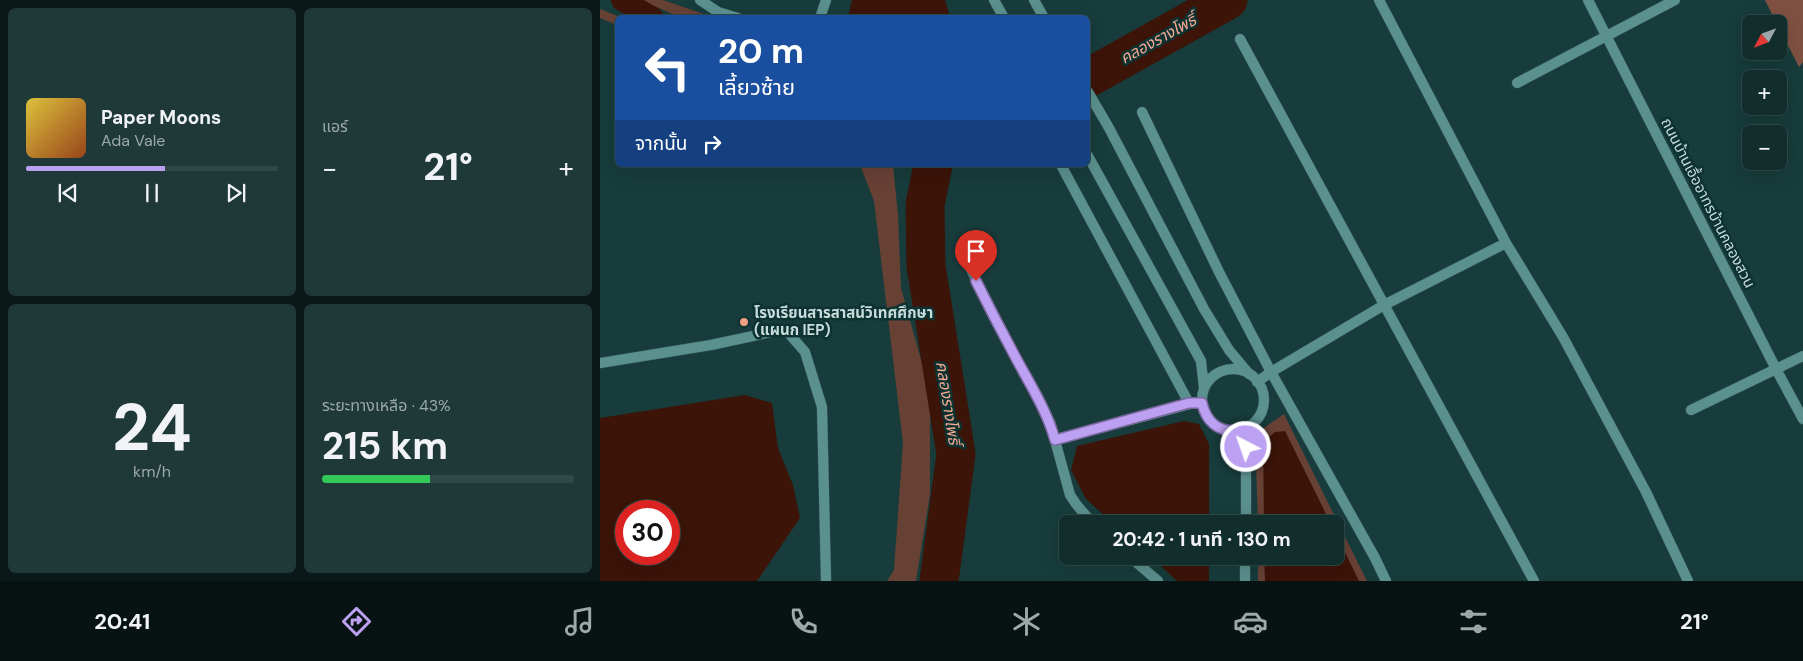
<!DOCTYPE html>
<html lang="th">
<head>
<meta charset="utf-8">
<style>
  body { margin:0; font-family:"DM Sans","Noto Sans Thai",sans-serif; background:#1e3938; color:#f1f3f6; height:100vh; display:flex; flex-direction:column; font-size:19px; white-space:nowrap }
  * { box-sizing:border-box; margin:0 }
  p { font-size:16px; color:#9ca8a9 }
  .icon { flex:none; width:28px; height:28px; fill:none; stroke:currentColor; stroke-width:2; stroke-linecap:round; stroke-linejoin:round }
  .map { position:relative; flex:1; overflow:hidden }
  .panel { display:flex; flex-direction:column; gap:8px; padding:8px; background:#091918; width:600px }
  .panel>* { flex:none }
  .top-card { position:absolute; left:15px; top:15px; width:475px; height:152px; border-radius:8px; box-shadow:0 5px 20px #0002,0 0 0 1px #304948; background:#1a4fa0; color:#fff; overflow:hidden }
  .needle { width:32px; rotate:229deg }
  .controls { position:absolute; left:1142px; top:15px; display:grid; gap:10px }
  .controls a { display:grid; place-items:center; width:45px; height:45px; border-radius:8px; background:#112d2c; box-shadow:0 5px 20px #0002,0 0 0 1px #304948; font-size:25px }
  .speed { position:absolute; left:15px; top:500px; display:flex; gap:10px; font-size:25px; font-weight:700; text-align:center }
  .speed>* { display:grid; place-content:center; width:65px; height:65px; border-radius:50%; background:#112d2c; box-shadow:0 5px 20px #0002,0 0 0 1px #304948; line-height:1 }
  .speed .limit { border:8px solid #d22; background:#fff; color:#111 }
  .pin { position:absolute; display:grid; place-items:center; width:42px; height:42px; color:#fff; margin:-51px -21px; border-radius:50% 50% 50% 0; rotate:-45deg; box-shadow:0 0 5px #0007 }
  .pin .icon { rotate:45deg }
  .me { position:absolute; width:55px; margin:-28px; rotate:319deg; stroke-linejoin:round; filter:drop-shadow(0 0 4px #0008) }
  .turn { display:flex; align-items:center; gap:18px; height:105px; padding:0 20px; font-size:22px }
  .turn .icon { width:65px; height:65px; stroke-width:2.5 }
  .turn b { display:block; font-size:35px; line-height:42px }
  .then { display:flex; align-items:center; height:48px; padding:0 20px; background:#0003; gap:10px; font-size:19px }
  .big { font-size:38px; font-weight:700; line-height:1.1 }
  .panel .card { flex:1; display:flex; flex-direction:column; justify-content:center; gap:8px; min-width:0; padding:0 18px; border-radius:8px; background:#1e3938 }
  .panel .dial { align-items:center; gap:0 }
  .dial b { font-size:65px; line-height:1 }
  .song { display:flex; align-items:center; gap:15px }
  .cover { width:60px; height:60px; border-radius:8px; background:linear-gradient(135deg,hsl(50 70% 55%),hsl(20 70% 35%)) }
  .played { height:5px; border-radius:2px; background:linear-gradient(90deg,#bca0f2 55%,#304948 55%) }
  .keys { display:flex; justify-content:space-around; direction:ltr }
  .heat { display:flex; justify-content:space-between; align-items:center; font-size:28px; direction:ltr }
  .charge { height:8px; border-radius:4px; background:linear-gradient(90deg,#34c759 43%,#304948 0) }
  .panel .tiles { flex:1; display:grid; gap:8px; grid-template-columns:repeat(2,1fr) }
  .trip { position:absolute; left:459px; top:515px; width:285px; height:50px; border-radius:8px; background:#112d2c; box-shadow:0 5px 20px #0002,0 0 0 1px #304948; font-weight:700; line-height:50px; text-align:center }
  .dock { display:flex; height:80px; justify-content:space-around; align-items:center; background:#071212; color:#9ca8a9 }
  .dock .icon { width:35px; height:35px }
  .dock .current { color:#bca0f2 }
  .dock b { font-size:22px; color:#f1f3f6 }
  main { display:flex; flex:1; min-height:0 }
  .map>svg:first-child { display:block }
</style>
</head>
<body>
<main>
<section class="panel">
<div class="tiles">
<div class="card">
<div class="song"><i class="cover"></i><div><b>Paper Moons</b><p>Ada Vale</p></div></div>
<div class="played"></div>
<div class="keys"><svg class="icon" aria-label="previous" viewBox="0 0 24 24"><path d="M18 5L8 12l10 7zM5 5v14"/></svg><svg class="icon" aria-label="pause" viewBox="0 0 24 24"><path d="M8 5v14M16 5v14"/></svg><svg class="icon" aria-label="next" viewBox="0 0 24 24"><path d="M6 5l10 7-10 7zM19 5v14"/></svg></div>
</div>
<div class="card"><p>แอร์</p>
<div class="heat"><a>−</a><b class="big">21°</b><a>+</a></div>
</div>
<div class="card dial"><b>24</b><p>km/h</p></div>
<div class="card"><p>ระยะทางเหลือ · 43%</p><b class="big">215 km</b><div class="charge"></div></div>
</div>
</section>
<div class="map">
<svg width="1203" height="581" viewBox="0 0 1203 581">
  <rect width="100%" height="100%" fill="#173c3b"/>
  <path fill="#684135" d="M 40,0 L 63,0 L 112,17 L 80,17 Z
    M 0,9 L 20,17 L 18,18 L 17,25 L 0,18 Z
    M 260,165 L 293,165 L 298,215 L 301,288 L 330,392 L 330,494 L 316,581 L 287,581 L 294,570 L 303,443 L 274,201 Z
    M 684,414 L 767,581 L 658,581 L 658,556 L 735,556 L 735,524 L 658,524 L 655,434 Z"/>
  <path fill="#805143" d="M 1165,0 L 1203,0 L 1203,62 L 1199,67 L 1179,28 L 1179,24 L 1177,24 Z"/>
  <path fill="#3c1408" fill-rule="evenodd" d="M 252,0 L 345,0 L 350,17 L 248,17 Z
    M 145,395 L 172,403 L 178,448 L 193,485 L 200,518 L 157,581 L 0,581 L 0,418 ZM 26,511 L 69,511 L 69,554 L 26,554 Z
    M 584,421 L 599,424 L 609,444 L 609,524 L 514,524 L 486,499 L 471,470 L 477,446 Z
    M 685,431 L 731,524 L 664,524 L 663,442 L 675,432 Z
    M 735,532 L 759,581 L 665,581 L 664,556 L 735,556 Z
    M 550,556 L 609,556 L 609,581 L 577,581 Z"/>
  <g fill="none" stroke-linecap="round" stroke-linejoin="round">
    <path stroke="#3c1408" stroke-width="22" d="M 22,0 L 53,18"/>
    <path stroke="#3c1408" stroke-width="39" d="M 488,78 L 628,0
      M 333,165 L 325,205 L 326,266 L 356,454 L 339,581"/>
    <g stroke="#375958" stroke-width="11">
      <path id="lane" d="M 0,363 L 111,345 L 185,329 L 205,352 L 222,407 L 226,581"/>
    </g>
    <g stroke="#375958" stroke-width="11">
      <path id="street" d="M 100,0 L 118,12 L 138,18
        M 394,0 L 404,18
        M 434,0 L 444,18
        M 779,0 L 906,243 L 963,337 L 1046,492 L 1088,581
        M 988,0 L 1176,369 L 1203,419
        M 220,18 L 226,0
        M 640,39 L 934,581
        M 917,83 L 1075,0
        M 488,92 L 509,128 L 604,309 L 629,350 L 649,374
        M 542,112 L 619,272 L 671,372 L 775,558 L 786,581
        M 488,156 L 601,361 L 604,388
        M 461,165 L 589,403
        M 369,265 L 391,311 L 450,422 L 470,495 L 476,504 L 493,524
        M602 400a31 31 0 1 1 62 0a31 31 0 1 1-62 0Z
        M 657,382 L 671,372 L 784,305 L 906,243
        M 1091,410 L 1203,356
        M 638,430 L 646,447 L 646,524
        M 455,440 L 594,403
        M 529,556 L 558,581
        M 645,581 L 645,556"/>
    </g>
    <use href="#lane" stroke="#5a908e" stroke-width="10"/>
    <use href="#street" stroke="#5a908e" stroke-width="10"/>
  </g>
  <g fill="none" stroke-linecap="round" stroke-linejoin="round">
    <g stroke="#7a689d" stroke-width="12">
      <path id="route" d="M 376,281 C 389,307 403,334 417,360 C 431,386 447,411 455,440 L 589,403 L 602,403 C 606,421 618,433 638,430 L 646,447"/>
    </g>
    <use href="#route" stroke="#bca0f2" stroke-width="9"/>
  </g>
  <circle fill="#f39f86" stroke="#0c3231" stroke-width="2" cx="144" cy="322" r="5"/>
  <g text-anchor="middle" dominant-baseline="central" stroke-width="5" stroke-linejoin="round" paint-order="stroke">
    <g font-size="15" fill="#c7dbda" stroke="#0c3231">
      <text transform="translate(1108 203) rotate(63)">ถนนบ้านเอื้ออาทรบ้านคลองสวน</text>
    </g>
    <g font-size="15" font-weight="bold" fill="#c7dbda" stroke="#0c3231" text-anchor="start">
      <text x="154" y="313">โรงเรียนสารสาสน์วิเทศศึกษา<tspan x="154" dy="17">(แผนก IEP)</tspan></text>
    </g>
    <g font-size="16" font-style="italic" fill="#f5a891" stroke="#0c3231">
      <text transform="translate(558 39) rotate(-29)">คลองรางโพธิ์</text>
      <text transform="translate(348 403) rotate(81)">คลองรางโพธิ์</text>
    </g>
  </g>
</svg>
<div class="controls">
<a><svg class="needle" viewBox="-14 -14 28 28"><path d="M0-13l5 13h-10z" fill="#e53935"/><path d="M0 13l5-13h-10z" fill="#9ca8a9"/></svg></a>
<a>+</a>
<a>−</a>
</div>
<div class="speed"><div class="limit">30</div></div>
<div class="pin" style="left:376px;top:281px;background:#d93025"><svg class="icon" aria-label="arrive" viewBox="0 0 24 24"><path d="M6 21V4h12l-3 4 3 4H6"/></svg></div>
<svg class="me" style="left:646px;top:447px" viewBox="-20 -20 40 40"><circle r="17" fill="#bca0f2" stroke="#fff" stroke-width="3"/><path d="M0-11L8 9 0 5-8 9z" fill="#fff"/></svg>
<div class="trip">20:42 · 1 นาที · 130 m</div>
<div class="top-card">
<div class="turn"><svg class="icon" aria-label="left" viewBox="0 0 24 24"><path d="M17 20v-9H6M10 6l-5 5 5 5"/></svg><div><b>20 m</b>เลี้ยวซ้าย</div></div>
<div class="then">จากนั้น<svg class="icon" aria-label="right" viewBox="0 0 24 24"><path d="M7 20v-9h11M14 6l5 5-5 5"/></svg></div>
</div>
</div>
</main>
<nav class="dock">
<b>20:41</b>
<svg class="icon current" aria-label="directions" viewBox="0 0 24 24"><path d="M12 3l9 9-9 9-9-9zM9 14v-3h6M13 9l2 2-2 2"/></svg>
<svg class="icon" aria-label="music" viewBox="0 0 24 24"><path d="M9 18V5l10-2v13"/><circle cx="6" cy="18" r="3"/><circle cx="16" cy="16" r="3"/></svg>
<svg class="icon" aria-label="phone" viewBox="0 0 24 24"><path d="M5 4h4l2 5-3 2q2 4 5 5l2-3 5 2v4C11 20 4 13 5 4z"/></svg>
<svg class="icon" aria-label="climate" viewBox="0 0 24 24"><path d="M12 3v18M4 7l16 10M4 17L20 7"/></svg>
<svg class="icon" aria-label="car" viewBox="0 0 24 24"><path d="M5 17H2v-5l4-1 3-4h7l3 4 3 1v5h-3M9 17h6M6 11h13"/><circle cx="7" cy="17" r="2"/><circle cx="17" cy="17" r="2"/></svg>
<svg class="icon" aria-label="filters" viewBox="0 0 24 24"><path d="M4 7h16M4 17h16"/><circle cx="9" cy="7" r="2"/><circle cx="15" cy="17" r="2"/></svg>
<b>21°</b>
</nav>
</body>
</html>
